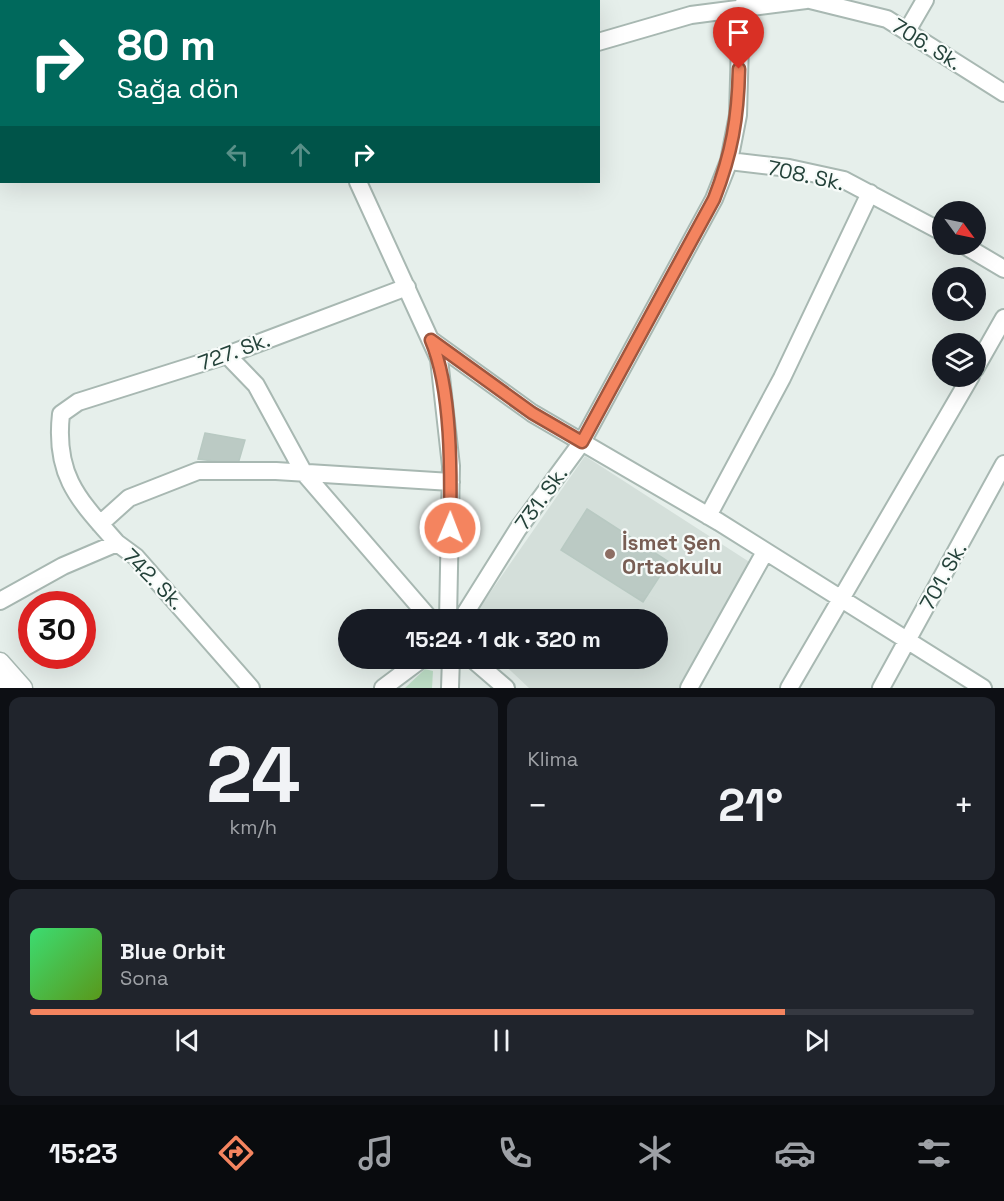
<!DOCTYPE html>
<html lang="tr">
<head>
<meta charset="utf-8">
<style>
  body { margin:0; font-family:"Space Grotesk",sans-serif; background:#20242c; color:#f1f3f6; height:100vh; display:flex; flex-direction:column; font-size:22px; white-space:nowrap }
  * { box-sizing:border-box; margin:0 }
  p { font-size:20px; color:#9ea1a6 }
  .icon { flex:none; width:33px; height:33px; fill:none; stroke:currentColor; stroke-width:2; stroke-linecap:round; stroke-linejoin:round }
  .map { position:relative; height:688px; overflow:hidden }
  .drawer { display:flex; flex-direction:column; gap:9px; padding:9px; background:#0d0f14; flex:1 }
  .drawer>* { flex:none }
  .hud { position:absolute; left:0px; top:0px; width:600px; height:183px; box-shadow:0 6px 24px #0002; background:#00695c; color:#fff; overflow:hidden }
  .needle { width:39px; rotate:123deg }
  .fabs { position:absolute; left:932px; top:201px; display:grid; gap:12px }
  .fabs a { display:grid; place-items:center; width:54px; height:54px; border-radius:50%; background:#171b24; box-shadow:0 6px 24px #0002; font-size:30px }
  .speed { position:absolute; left:18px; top:591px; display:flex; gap:12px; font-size:30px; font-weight:700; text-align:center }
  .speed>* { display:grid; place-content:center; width:78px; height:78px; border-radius:50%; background:#171b24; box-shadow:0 6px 24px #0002; line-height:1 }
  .speed .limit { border:9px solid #d22; background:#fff; color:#111 }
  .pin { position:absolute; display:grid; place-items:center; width:51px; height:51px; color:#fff; margin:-62px -26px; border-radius:50% 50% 50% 0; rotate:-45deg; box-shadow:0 0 6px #0007 }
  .pin .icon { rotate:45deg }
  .me { position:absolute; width:66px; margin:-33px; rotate:1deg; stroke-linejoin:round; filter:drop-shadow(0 0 4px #0008) }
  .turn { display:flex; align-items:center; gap:21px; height:126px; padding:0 18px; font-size:27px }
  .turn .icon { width:78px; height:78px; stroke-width:2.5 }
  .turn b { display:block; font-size:42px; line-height:51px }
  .lanes { display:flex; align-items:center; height:57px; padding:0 18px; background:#0003; justify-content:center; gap:30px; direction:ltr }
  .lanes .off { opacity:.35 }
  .big { font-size:45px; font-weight:600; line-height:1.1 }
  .drawer .card { flex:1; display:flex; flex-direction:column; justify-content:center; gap:9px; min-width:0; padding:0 21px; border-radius:12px; background:#20242c }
  .drawer .dial { align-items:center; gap:0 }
  .dial b { font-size:78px; line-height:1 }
  .song { display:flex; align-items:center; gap:18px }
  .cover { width:72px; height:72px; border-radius:9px; background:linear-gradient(135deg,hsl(140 70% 55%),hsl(90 70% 35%)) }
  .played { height:6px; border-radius:3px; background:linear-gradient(90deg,#f4845f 80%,#363941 80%) }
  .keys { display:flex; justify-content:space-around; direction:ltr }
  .heat { display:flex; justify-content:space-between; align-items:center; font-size:33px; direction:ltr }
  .drawer .tiles { flex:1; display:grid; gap:9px; grid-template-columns:1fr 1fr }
  .card:last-child { grid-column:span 2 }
  .trip { position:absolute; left:338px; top:609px; width:330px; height:60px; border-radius:30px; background:#171b24; box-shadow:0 6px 24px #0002; font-weight:600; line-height:60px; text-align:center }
  .tabs { display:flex; height:96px; justify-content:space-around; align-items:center; background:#090b0e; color:#9ea1a6 }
  .tabs .icon { width:42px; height:42px }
  .tabs .on { color:#f4845f }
  .tabs b { font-size:27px; color:#f1f3f6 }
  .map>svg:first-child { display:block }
</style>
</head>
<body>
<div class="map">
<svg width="1004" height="688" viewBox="0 0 1004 688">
  <rect width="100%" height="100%" fill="#e6efeb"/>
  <path fill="#d4dfda" d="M 585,456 L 751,563 L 681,688 L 529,688 L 498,659 L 657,658 L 657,620 L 471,620 Z"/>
  <path fill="#bfe0c8" d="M 425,669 L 433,671 L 432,688 L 405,688 Z"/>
  <path fill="#bbcac4" stroke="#b8c9c2" stroke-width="1.5" d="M 205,433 L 245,440 L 238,464 L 198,459 Z
    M 587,509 L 669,562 L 643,602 L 561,550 Z"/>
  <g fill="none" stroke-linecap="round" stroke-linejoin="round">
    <g stroke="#a8b8b2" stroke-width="20">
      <path id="minor" d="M 297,0 L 297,2
        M 810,0 L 887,19 L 1004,93
        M 32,2 L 37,0
        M 0,11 L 2,11
        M 907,31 L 925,0
        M 598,42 L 691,15 L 806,0
        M 729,161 L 789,168 L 844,180 L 942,232
        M 358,182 L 439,359 L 451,466 L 448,620
        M 962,244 L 1004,269
        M 431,340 L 532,413 L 719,522 L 983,688
        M 227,355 L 256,385 L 304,473 L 431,620
        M 975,369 L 1004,318
        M 708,516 L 782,378 L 870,193
        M 100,524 L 129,498 L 198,471 L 276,471 L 451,482
        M 117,543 C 79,500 54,476 61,414 L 78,402 L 227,355 L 407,287
        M 0,601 L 63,566 L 117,543 L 136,557 L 251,688
        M 461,620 L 518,529 L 582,442 L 714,199 L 729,161 L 738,115 L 741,7
        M 471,658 L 506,688
        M 383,688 L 423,658
        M 450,688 L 451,658
        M 689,688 L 765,552
        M 789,688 L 971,376
        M 881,688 L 1004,464"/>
    </g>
    <g stroke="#a8b8b2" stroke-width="21">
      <path id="tertiary" d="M 0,662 L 23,688
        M 0,681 L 6,688"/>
    </g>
    <use href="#minor" stroke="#fff" stroke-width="16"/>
    <use href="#tertiary" stroke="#fff" stroke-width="18"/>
  </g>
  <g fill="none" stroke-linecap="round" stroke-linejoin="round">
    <g stroke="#9f563e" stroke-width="15">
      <path id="route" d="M 450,528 C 451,474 452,389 431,340 L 532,413 L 582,442 L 714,199 C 732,153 738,118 739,69"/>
    </g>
    <use href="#route" stroke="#f4845f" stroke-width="10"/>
  </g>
  <circle fill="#8d6e63" stroke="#f7fbf9" stroke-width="2" cx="610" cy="554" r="6"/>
  <g text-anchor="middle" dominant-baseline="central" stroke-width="4.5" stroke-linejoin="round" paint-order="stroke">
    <g font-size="21" fill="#24423a" stroke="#f7fbf9">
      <text transform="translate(927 44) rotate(32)">706. Sk.</text>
      <text transform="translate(806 175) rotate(12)">708. Sk.</text>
      <text transform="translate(234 351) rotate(-20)">727. Sk.</text>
      <text transform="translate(541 498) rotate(-54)">731. Sk.</text>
      <text transform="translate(943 576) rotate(-61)">701. Sk.</text>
      <text transform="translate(154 579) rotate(45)">742. Sk.</text>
    </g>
    <g font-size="21" font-weight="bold" fill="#785e54" stroke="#f7fbf9" text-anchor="start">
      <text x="622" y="542">İsmet Şen<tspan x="622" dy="24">Ortaokulu</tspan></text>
    </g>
  </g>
</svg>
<div class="fabs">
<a><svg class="needle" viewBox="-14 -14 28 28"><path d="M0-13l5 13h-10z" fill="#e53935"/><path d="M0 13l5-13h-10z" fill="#9ea1a6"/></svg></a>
<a><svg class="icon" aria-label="search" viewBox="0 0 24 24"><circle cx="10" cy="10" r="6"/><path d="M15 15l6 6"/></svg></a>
<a><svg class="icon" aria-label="layers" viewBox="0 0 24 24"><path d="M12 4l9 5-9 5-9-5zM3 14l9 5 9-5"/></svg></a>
</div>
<div class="speed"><div class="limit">30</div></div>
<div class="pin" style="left:739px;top:69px;background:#d93025"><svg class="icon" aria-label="arrive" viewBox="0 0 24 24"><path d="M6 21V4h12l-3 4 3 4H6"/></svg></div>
<svg class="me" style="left:450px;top:528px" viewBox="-20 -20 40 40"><circle r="17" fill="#f4845f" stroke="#fff" stroke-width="3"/><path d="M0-11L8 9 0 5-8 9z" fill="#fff"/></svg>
<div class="trip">15:24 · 1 dk · 320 m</div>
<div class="hud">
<div class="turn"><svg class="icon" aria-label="right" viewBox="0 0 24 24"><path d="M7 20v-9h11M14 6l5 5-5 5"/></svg><div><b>80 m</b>Sağa dön</div></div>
<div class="lanes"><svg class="icon off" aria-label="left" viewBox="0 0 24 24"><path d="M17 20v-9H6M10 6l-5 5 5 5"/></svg><svg class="icon off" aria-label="ahead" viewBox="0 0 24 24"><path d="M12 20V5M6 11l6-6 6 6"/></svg><svg class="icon" aria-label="right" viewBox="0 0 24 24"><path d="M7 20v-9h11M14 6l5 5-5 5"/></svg></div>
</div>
</div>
<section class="drawer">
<div class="tiles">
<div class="card dial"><b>24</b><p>km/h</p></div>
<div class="card"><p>Klima</p>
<div class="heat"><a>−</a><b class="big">21°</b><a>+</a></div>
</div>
<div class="card">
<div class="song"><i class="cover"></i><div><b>Blue Orbit</b><p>Sona</p></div></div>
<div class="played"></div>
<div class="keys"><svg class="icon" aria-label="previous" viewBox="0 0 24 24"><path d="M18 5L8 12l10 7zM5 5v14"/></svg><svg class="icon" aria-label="pause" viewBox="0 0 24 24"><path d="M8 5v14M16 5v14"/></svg><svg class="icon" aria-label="next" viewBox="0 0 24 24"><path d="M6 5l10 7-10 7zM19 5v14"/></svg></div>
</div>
</div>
</section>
<nav class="tabs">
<b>15:23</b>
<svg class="icon on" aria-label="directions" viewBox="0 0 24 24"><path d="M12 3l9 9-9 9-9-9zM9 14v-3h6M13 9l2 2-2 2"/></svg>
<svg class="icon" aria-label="music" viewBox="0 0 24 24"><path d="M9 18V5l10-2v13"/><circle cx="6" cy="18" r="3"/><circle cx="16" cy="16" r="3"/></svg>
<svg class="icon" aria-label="phone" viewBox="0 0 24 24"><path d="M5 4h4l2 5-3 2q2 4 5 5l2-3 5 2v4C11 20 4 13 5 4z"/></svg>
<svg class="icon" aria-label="climate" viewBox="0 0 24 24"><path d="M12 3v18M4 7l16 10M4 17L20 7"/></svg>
<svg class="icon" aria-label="car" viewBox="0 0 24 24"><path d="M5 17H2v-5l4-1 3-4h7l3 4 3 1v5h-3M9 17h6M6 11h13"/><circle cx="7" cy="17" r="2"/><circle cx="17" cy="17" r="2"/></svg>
<svg class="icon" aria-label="filters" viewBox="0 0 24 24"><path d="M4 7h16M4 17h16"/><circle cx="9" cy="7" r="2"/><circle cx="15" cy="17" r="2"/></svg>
</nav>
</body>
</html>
